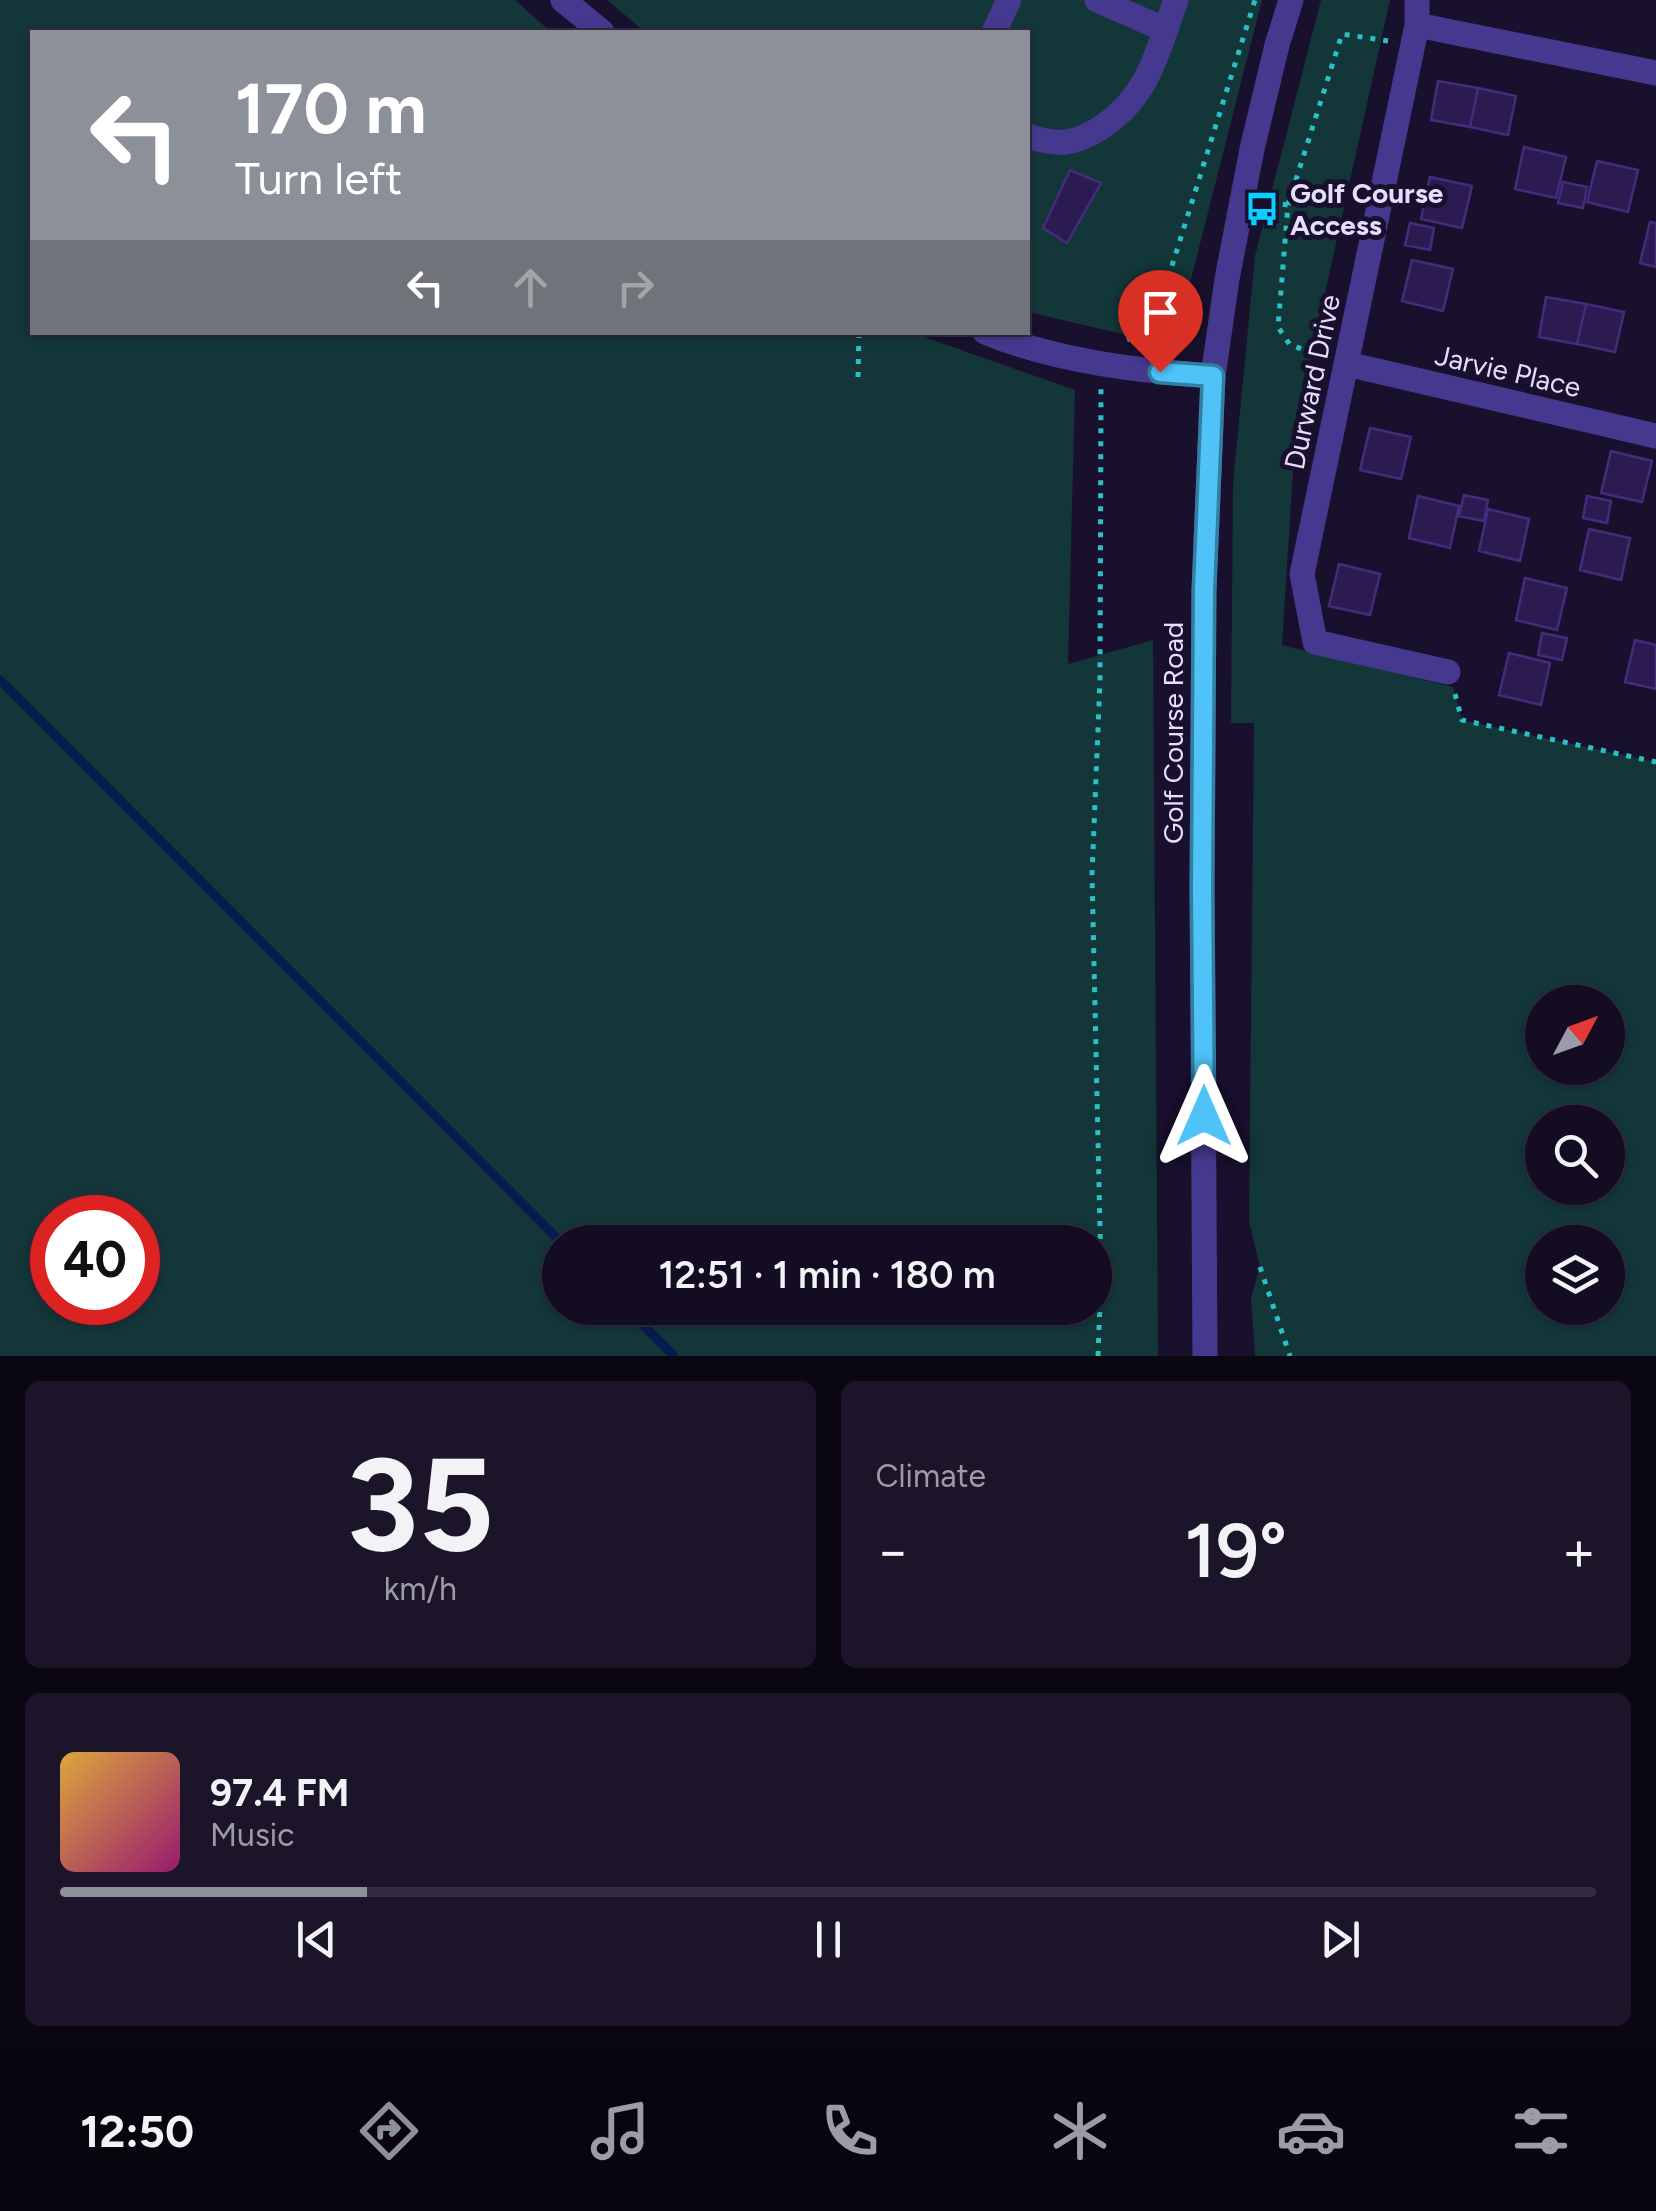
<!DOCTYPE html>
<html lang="en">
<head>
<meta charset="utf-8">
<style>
  body { margin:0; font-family:Figtree,sans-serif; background:#1c152a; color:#f1f3f6; height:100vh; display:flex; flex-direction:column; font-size:38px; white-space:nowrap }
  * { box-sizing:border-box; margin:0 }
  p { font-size:32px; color:#9d9ba5 }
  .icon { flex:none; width:55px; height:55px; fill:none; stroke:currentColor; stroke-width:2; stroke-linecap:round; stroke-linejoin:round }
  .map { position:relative; height:1356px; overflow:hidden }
  .details { display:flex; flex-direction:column; gap:25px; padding:25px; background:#0a0713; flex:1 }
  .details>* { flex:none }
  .hud { position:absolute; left:30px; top:30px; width:1000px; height:305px; border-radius:0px; box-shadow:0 2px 8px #0004,0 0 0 2px #322c40; background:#8c9099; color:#fff; overflow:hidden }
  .needle { width:65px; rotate:49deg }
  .fabs { position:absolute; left:1525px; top:985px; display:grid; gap:20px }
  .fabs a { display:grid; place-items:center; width:100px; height:100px; border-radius:50%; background:#130c22; box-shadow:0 2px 8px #0004,0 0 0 2px #322c40; font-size:50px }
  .speed { position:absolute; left:30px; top:1195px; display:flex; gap:20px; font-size:50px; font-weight:700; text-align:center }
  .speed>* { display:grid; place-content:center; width:130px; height:130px; border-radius:50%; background:#130c22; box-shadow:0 2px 8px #0004,0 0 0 2px #322c40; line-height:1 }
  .speed .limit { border:15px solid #d22; background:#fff; color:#111 }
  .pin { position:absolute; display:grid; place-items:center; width:85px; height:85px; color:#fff; margin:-102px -42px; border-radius:50% 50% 50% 0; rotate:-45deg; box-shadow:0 0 10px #0007 }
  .pin .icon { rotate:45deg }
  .me { position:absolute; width:110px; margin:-55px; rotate:0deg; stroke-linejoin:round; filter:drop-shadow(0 0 8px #0008) }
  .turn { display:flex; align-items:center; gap:35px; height:210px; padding:0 40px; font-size:45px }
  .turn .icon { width:130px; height:130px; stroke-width:2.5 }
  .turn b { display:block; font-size:70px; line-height:85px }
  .lanes { display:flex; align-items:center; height:95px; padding:0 40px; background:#0003; justify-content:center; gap:50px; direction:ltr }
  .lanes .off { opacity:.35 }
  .big { font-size:75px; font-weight:600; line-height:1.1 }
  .details .tile { flex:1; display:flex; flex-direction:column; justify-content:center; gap:15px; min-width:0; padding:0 35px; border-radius:15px; background:#1c152a }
  .details .dial { align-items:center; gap:0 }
  .dial b { font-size:130px; line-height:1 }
  .song { display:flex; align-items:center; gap:30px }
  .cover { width:120px; height:120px; border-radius:15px; background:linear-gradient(135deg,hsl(40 70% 55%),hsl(320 70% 35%)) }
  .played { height:10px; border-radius:5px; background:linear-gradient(90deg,#8c9099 20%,#322c40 20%) }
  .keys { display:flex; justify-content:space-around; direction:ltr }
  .heat { display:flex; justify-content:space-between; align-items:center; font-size:55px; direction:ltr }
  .details .tiles { flex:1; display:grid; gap:25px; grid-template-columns:1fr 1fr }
  .tile:last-child { grid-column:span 2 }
  .trip { position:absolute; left:542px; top:1225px; width:570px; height:100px; border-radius:50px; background:#130c22; box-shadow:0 2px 8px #0004,0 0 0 2px #322c40; font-weight:600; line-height:100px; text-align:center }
  .tabs { display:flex; height:160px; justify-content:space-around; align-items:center; background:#08050e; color:#9d9ba5 }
  .tabs .icon { width:70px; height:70px }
  .tabs .current { color:#8c9099 }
  .tabs b { font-size:45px; color:#f1f3f6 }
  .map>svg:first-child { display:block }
</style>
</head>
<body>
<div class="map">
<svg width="1656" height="1356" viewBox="0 0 1656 1356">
  <rect width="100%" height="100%" fill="#19102e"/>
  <path fill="#133639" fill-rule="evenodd" d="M 0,0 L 515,0 L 551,32 L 32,32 L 32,332 L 910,332 L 1075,390 L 1068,664 L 1153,640 L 1158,1356 L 0,1356 ZM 52,1218 L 138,1218 L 138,1302 L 52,1302 ZM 1095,1242 L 1095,1308 L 560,1308 L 560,1242 Z
    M 607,0 L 1262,0 L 1174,346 L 1028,312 L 1028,32 L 645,32 Z
    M 1321,0 L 1390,0 L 1296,424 L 1282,645 L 1453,687 L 1462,720 L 1656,762 L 1656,1356 L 1255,1356 L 1251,1298 L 1260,1267 L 1249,1221 L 1254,723 L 1231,723 L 1233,484 L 1255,256 ZM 1542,1002 L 1608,1002 L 1608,1068 L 1542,1068 ZM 1542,1122 L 1608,1122 L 1608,1188 L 1542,1188 ZM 1542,1242 L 1608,1242 L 1608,1308 L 1542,1308 Z"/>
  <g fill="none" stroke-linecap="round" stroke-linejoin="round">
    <path stroke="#081b50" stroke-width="9" d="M 0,680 L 561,1242
      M 626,1308 L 674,1356"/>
  </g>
  <path fill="#2b1b50" stroke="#442c7d" stroke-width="2.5" d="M 1438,81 L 1478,88 L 1470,127 L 1431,120 Z
    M 1478,88 L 1516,96 L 1508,135 L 1470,127 Z
    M 1524,147 L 1566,157 L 1556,198 L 1515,189 Z
    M 1597,161 L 1638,170 L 1628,212 L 1587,202 Z
    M 1070,170 L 1101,183 L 1067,243 L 1043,228 Z
    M 1430,177 L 1472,186 L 1462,228 L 1421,219 Z
    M 1563,182 L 1587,187 L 1583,208 L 1558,203 Z
    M 1650,222 L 1656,223 L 1656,267 L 1640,263 Z
    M 1410,223 L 1434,228 L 1430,250 L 1405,245 Z
    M 1412,260 L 1453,269 L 1443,311 L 1402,301 Z
    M 1546,297 L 1586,304 L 1577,344 L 1539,337 Z
    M 1586,304 L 1624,312 L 1615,352 L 1577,344 Z
    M 1370,428 L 1411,437 L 1401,479 L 1360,470 Z
    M 1611,451 L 1652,461 L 1642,502 L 1601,493 Z
    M 1464,495 L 1488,500 L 1484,521 L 1459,516 Z
    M 1418,496 L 1459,506 L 1450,548 L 1409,538 Z
    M 1587,496 L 1611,501 L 1607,523 L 1583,518 Z
    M 1488,509 L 1529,519 L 1520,561 L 1479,551 Z
    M 1589,529 L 1630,538 L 1621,580 L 1580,570 Z
    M 1339,564 L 1380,574 L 1370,615 L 1329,606 Z
    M 1525,578 L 1567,588 L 1557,630 L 1516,620 Z
    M 1542,633 L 1567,638 L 1562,660 L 1538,655 Z
    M 1635,640 L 1656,645 L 1656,689 L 1625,682 Z
    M 1509,653 L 1550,663 L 1541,705 L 1499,695 Z"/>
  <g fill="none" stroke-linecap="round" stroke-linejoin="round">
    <path stroke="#2ac0c6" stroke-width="5" stroke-dasharray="5 8" stroke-linecap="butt" d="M 1270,202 L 1288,205 L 1278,327 L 1290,345 L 1320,355
      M 1288,205 L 1342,34 L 1388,41
      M 1127,340 C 1141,335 1149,327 1157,314 L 1255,0
      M 858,377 L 859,332
      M 1455,694 L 1462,720 L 1656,762
      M 1260,1267 L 1290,1356
      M 1098,1356 L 1101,1274 L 1092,875 L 1100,680 L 1101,389"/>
    <path stroke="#45398f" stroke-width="25" d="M 563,0 L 602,32
      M 1097,0 L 1166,30
      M 1417,0 L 1417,25 L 1302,574 L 1315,642 L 1448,672
      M 1417,25 L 1656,73
      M 994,32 L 1009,0
      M 1028,136 C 1058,146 1074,145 1102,127 C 1149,96 1158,50 1176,0
      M 985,332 C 1054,361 1139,371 1213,376
      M 1347,364 L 1656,436
      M 1205,1356 L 1202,888 L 1204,590 L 1213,376 L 1227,279 L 1252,149 L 1277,45 L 1291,0"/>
  </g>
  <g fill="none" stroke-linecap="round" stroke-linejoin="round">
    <g stroke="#337fa1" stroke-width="25">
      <path id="route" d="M 1160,372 L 1213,376 L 1204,590 L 1202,888 L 1204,1116"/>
    </g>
    <use href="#route" stroke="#4fc3f7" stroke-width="18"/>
  </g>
  <defs>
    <g id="bus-bare" transform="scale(2.7)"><path d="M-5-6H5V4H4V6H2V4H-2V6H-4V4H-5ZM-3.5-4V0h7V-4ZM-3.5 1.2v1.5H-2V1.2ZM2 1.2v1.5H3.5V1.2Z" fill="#0aceff" stroke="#19102e" stroke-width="2.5" paint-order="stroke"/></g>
  </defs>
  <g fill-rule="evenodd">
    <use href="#bus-bare" x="1262" y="209"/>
  </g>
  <g text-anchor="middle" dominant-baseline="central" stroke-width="10" stroke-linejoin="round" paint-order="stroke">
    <g font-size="28" font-weight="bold" fill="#e5deff" stroke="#19102e" text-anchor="start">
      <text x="1290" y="193">Golf Course<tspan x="1290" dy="32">Access</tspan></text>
    </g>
    <g font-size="28" fill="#e5deff" stroke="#19102e">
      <text transform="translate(1508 371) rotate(13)">Jarvie Place</text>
      <text transform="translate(1312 382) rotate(-78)">Durward Drive</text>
      <text transform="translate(1173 733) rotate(-90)">Golf Course Road</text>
    </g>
  </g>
</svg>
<div class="fabs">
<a><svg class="needle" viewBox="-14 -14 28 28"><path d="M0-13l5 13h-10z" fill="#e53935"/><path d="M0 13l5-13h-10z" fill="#9d9ba5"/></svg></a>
<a><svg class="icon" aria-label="search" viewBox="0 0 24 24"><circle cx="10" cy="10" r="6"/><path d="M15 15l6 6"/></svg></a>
<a><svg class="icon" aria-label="layers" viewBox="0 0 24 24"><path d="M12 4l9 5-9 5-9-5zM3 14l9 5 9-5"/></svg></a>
</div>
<div class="speed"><div class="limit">40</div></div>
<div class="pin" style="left:1160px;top:372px;background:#d93025"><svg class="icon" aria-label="arrive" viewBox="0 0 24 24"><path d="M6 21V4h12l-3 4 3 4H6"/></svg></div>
<svg class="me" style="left:1204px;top:1116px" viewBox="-20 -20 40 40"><path d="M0-17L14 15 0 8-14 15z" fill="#4fc3f7" stroke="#fff" stroke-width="4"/></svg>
<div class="trip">12:51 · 1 min · 180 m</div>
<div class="hud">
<div class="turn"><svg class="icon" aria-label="left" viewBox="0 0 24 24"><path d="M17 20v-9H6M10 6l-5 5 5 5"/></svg><div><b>170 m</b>Turn left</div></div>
<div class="lanes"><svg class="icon" aria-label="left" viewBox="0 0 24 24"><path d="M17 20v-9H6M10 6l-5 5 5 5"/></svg><svg class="icon off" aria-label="ahead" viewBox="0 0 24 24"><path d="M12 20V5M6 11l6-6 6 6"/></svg><svg class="icon off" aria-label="right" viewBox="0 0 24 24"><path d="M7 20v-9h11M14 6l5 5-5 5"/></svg></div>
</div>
</div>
<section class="details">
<div class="tiles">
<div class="tile dial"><b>35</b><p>km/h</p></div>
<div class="tile"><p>Climate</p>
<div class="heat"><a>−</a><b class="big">19°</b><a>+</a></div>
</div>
<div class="tile">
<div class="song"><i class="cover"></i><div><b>97.4 FM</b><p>Music</p></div></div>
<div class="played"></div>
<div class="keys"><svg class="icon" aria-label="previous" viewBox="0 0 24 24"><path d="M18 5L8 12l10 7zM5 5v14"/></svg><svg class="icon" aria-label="pause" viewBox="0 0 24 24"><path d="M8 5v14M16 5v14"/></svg><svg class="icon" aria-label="next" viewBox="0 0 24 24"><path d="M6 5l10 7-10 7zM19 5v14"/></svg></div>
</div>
</div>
</section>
<nav class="tabs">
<b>12:50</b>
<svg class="icon current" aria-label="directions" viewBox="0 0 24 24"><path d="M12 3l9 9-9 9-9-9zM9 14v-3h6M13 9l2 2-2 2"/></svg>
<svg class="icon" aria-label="music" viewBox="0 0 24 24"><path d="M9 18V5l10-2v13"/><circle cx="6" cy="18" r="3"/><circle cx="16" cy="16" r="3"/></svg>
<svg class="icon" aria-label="phone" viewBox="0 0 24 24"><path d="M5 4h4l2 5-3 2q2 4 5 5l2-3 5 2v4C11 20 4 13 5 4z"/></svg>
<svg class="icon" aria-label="climate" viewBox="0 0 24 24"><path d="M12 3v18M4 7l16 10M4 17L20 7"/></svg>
<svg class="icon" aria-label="car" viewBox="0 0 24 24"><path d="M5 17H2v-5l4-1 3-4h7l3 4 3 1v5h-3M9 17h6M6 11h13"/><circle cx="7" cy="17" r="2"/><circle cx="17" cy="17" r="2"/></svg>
<svg class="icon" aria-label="filters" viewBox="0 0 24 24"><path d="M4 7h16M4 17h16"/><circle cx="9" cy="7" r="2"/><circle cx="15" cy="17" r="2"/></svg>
</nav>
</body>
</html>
